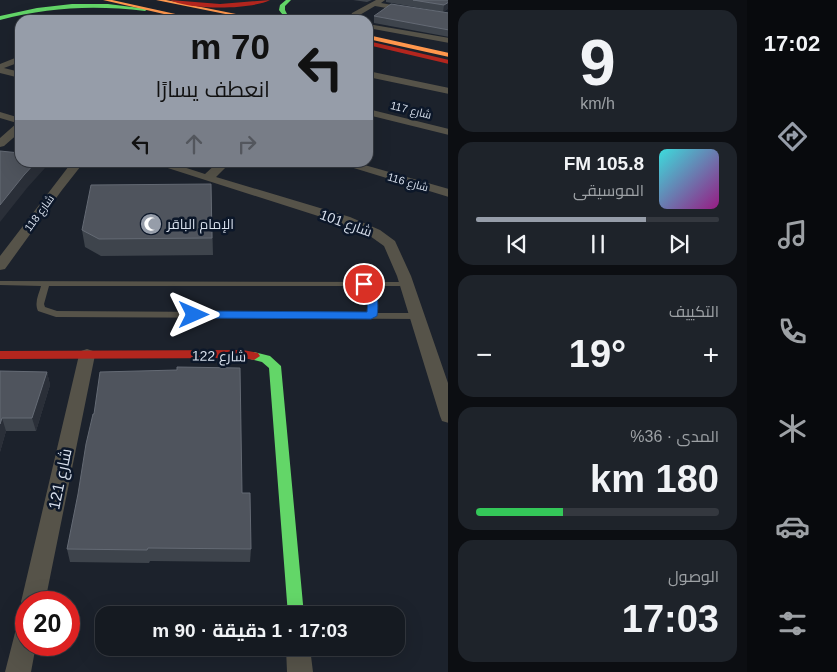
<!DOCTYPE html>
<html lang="ar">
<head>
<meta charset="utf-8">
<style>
  body { margin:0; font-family:Arial,Cairo,sans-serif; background:#1e232a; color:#f1f3f6; direction:rtl; height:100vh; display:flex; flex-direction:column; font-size:19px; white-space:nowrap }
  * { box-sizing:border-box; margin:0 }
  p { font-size:16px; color:#9da1a5 }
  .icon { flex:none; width:28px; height:28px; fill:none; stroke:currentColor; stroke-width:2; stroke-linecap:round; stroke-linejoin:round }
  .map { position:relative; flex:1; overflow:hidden; direction:ltr }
  .side { display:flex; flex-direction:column; gap:10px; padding:10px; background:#0c0e12; width:299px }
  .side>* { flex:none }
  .banner { position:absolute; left:15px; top:15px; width:358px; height:152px; border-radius:15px; box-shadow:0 5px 20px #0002,0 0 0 1px #34383f; direction:rtl; background:#969da9; color:#111; overflow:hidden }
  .speed { position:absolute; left:15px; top:591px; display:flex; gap:10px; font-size:25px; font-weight:700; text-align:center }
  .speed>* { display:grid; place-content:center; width:65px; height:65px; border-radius:50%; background:#151a21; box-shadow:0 5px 20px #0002,0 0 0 1px #34383f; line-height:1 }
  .speed .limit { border:8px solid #d22; background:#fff; color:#111 }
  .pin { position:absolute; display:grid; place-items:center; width:42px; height:42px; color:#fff; margin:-21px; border:2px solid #fff; border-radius:50%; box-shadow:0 1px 5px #0007 }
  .me { position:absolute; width:55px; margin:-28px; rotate:90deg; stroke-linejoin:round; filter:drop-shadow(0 0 4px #0008) }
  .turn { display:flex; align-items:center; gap:18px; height:105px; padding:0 20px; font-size:22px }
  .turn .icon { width:65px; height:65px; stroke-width:2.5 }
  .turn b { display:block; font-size:35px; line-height:42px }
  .lanes { display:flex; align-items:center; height:48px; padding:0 20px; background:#0003; justify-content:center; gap:25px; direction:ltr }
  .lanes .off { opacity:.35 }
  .big { font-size:38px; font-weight:700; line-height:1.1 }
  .side .card { flex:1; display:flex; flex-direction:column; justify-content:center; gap:8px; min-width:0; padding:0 18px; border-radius:15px; background:#1e232a }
  .side .dial { align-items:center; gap:0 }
  .dial b { font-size:65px; line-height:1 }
  .song { display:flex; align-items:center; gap:15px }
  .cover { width:60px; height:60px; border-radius:8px; background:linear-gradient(135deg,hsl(180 70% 55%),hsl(310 70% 35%)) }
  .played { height:5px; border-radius:2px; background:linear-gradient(90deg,#969da9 70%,#34383f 70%) }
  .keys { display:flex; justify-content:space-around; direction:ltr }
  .heat { display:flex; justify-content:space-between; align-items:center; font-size:28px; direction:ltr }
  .charge { height:8px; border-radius:4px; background:linear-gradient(90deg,#34c759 36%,#34383f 0) }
  .trip { position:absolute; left:95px; top:606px; width:310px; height:50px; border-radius:15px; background:#151a21; box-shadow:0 5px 20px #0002,0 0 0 1px #34383f; font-weight:700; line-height:50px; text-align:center; direction:rtl }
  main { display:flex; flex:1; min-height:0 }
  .tab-bar { display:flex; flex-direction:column; width:90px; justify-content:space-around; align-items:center; background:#080a0d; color:#9da1a5 }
  .tab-bar .icon { width:35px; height:35px }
  .tab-bar .on { color:#969da9 }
  .tab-bar b { font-size:22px; color:#f1f3f6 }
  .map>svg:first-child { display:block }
</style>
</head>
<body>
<main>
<nav class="tab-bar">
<b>17:02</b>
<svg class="icon on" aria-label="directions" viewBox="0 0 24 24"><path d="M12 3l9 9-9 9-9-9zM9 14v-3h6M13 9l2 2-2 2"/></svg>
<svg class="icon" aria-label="music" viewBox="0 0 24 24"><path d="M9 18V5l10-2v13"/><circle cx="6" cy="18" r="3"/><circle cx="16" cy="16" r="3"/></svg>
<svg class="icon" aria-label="phone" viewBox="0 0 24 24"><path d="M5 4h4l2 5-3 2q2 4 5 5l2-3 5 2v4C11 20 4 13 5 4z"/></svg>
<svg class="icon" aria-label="climate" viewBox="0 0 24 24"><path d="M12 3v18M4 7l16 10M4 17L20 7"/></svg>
<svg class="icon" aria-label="car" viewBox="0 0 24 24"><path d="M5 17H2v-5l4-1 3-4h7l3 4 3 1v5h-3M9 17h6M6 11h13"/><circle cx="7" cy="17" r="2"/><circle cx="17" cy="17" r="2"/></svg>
<svg class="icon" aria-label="filters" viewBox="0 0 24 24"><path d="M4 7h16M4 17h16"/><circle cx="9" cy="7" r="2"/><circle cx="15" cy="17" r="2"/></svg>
</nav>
<section class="side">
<div class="card dial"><b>9</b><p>km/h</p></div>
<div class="card">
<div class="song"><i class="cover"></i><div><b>105.8 FM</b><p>الموسيقى</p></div></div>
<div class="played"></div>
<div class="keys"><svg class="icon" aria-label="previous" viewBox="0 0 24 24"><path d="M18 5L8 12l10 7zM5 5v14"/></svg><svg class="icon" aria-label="pause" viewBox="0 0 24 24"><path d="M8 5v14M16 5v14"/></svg><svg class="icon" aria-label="next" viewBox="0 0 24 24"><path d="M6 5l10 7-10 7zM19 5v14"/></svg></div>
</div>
<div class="card"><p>التكييف</p>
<div class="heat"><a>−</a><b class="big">19°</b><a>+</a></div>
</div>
<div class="card"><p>المدى · 36%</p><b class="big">180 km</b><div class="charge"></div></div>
<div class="card"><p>الوصول</p><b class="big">17:03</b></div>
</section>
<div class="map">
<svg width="449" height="672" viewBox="0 0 449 672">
  <rect width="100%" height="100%" fill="#1c222c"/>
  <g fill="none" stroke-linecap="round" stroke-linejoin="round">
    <path fill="#565349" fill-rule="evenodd" d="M 0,281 L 406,282 L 409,282 L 410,284 L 409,286 L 370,286 L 376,299 L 376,313 L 416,313 L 420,316 L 416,319 L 56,317 L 38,311 C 34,302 39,294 41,286 L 0,285 ZM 49,286 L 362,286 C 367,295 369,303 367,313 L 57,311 L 45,307 L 44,304 Z"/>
    <path fill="#565349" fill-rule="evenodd" d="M 376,0 L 385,0 L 381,3 L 449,15 L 449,19 L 375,6 L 358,16 L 357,20 L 349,20 L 352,13 Z
      M 368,24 L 449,38 L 449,43 L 368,28 Z
      M 20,56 L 20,62 L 4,68 L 20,72 L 20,78 L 0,73 L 0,64 Z
      M 368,71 L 449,88 L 449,94 L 368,77 Z
      M 368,109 L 449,129 L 449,135 L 368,115 Z
      M 0,112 L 20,118 L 20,132 L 4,146 L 0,147 L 0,138 L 17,123 L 0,118 Z
      M 72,162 L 84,162 L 62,190 L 5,269 L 0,270 L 0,256 Z
      M 149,162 L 168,162 L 205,174 L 218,162 L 231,162 L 216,177 L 350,217 L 380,230 L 395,241 L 411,276 L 449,386 L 449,423 L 442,421 L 440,416 L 397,276 L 384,246 L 370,236 L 340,223 Z
      M 334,162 L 354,162 L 449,189 L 449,197 Z
      M 87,349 L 93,351 L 95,355 L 45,602 L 26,602 L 26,611 L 21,602 L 79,355 L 81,351 Z
      M 26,622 L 26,645 L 36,645 L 31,672 L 5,672 L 17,625 Z
      M 286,648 L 310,648 L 313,672 L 287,672 Z"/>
    <path fill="#63d668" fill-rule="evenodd" d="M 286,0 L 291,0 L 285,6 L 285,10 L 287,14 L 297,20 C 288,20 284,17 279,10 L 280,5 Z
      M 72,4 L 108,4 L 148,9 L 145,11 C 95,5 49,7 0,20 L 0,16 L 37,8 Z
      M 254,352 L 270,356 L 281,366 L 304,615 L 288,615 L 269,368 L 262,362 L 250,359 L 248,356 L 250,353 Z"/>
    <path fill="#ff974d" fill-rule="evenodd" d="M 103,0 L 112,0 L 180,15 L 177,17 Z
      M 156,0 L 166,0 L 266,20 L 255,20 Z
      M 368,35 L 449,53 L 449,57 L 368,39 Z"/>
    <path fill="#b3261e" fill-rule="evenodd" d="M 170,0 L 220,4 L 270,0 C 251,10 189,10 170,0 Z
      M 368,41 L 449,60 L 449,64 L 368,45 Z
      M 243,350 L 258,353 L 260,356 L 254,360 L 243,358 L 0,359 L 0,351 Z"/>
  </g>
  <path fill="#3e444c" d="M 353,0 L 372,0 L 367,2 Z
    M 386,0 L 449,0 L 449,8 L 443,12 L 386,2 Z
    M 449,13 L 449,37 L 374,23 L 374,16 Z
    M 211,184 L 213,255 L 101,256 L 85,247 L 82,230 Z
    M 0,371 L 47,372 L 50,385 L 36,431 L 6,431 L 0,452 Z
    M 242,493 L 251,549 L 250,562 L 150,561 L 149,563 L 70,562 L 67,549 L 78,494 Z"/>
  <path fill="#2a2f38" d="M 449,2 L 449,8 L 443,12 L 444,5 Z
    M 36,162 L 44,162 L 45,168 L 27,188 L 0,222 L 0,205 L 24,175 Z
    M 47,372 L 50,385 L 36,431 L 32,418 Z
    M 2,418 L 6,431 L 0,452 L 0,424 Z"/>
  <path fill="#4f545d" stroke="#646a74" d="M 413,0 L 449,0 L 449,2 L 444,5 Z
    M 391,4 L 449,13 L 449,30 L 374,16 Z
    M 0,151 L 20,153 L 20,162 L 36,162 L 24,175 L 0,205 Z
    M 211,184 L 212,238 L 99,239 L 82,230 L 91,185 Z
    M 177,367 L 240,368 L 242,493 L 250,493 L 251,549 L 148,548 L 147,550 L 67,549 L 78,494 L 86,444 L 93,414 L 94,414 L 100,372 L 177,370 Z
    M 0,371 L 47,372 L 32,418 L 2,418 L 0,424 Z"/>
  <path fill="#1a73e8" stroke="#114b97" d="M 364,281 C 378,286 379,303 377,316 L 371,319 L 194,318 L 189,315 L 194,311 L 367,312 C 369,300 365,293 359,284 Z"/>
  <defs>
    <g id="mosque-disc" transform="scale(1.125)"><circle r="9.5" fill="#969da9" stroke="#0c1729"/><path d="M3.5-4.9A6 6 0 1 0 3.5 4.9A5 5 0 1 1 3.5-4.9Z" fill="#fff"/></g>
  </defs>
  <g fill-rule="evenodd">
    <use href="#mosque-disc" x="151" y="224"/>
  </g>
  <g text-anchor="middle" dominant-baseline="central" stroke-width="5" stroke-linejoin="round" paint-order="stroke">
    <g font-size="11" fill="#d7dfec" stroke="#0c1729">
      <text transform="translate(411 110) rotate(14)">شارع 117</text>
      <text transform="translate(408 182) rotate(16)">شارع 116</text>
      <text transform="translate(39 213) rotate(-54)">شارع 118</text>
    </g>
    <g font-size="14" fill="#d7dfec" stroke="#0c1729">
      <text transform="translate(346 223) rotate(20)">شارع 101</text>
      <text transform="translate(219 356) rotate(1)">شارع 122</text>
    </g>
    <g font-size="14" fill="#d7dfec" stroke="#0c1729" text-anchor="start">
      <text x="167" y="224">الإمام الباقر</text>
    </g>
    <g font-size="16" fill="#d7dfec" stroke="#0c1729">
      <text transform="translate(60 479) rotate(-78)">شارع 121</text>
    </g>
  </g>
</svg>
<div class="speed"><div class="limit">20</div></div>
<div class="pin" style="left:364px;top:284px;background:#d93025"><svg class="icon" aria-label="arrive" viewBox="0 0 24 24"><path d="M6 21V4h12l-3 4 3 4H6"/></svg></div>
<svg class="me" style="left:194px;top:315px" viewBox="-20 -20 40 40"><path d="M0-17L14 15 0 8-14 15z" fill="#1a73e8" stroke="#fff" stroke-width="4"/></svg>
<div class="trip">17:03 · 1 دقيقة · 90 m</div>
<div class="banner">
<div class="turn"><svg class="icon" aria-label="left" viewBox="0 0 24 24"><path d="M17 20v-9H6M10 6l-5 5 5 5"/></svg><div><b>70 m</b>انعطف يسارًا</div></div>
<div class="lanes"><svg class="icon" aria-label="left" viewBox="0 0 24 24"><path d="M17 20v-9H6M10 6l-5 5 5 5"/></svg><svg class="icon off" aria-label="ahead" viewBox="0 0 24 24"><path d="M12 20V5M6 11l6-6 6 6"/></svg><svg class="icon off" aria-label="right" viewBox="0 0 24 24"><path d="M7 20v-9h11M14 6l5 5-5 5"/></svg></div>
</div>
</div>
</main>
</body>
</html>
